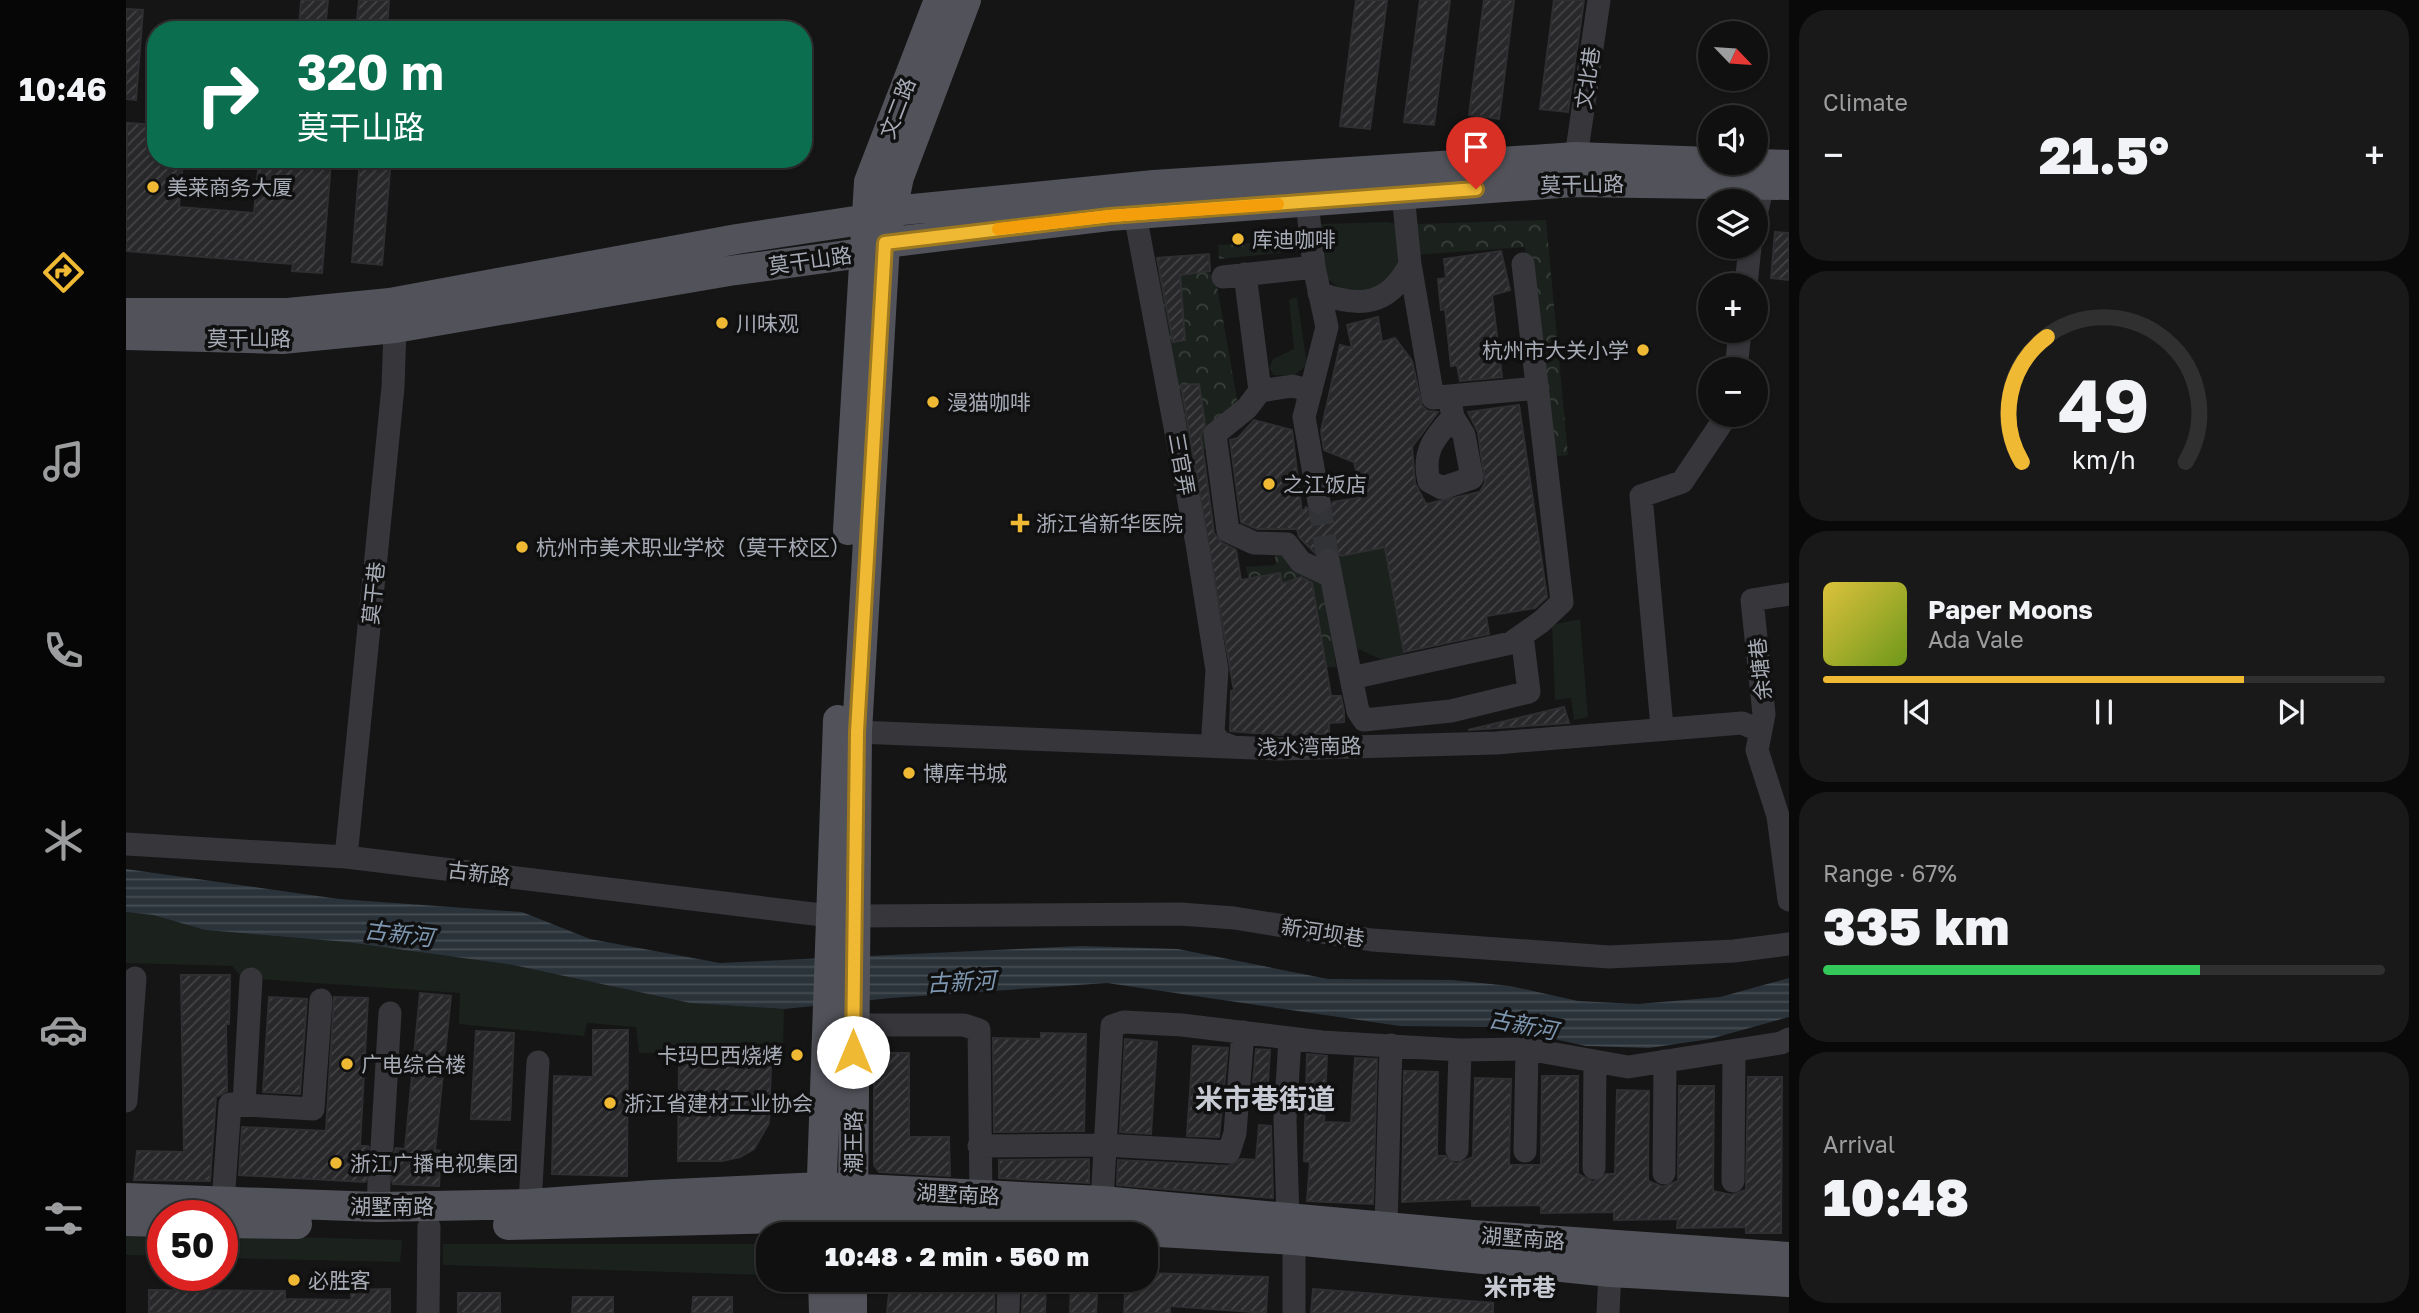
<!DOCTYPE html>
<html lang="en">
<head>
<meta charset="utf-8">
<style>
  body { margin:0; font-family:"Golos Text","Noto Sans SC",sans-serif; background:#191919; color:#f1f3f6; height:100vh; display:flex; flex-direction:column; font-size:26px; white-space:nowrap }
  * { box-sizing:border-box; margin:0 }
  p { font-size:23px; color:#9c9d9f }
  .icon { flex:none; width:38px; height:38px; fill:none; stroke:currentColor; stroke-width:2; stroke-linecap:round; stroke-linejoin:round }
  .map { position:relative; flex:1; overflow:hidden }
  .details { display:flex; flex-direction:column; gap:10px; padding:10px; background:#090909; width:630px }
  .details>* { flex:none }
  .guide { position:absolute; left:21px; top:21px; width:665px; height:147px; border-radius:28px; box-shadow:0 2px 5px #0004,0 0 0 2px #303030; background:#0b6e4f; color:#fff; overflow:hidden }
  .needle { width:46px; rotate:115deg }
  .controls { position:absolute; left:1572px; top:21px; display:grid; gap:14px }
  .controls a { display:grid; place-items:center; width:70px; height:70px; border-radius:50%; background:#101010; box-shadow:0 2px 5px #0004,0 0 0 2px #303030; font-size:35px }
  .speed { position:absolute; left:21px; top:1200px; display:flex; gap:14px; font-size:35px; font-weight:700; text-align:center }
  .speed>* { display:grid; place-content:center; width:91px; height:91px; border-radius:50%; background:#101010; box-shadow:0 2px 5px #0004,0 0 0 2px #303030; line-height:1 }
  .speed .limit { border:10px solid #d22; background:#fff; color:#111 }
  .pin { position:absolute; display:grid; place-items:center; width:60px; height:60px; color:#fff; margin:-72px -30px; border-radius:50% 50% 50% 0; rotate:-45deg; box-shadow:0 0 7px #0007 }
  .pin .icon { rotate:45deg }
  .me { position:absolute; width:77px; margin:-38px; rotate:0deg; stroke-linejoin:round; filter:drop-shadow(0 0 5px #0008) }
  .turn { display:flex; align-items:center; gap:24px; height:147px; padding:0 35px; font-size:32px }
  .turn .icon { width:91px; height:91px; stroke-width:2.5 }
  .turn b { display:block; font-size:49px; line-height:60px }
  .big { font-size:52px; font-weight:800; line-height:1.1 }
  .details .widget { flex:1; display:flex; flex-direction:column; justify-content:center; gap:10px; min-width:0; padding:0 24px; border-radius:28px; background:#191919 }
  .details .dial { align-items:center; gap:0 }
  .dial svg { height:182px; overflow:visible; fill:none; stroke:#303030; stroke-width:7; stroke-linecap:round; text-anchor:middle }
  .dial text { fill:#f1f3f6; stroke:none }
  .song { display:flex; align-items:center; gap:21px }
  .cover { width:84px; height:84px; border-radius:10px; background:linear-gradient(135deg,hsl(50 70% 55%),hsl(80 70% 35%)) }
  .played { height:7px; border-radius:4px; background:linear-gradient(90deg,#f0b933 75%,#303030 75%) }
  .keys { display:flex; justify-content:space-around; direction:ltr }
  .heat { display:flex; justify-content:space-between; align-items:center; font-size:38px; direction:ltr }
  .charge { height:10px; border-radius:5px; background:linear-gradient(90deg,#34c759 67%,#303030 0) }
  .trip { position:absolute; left:630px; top:1222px; width:402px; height:70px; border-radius:28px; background:#101010; box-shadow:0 2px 5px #0004,0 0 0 2px #303030; font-weight:800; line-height:70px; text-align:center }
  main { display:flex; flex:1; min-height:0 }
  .tab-bar { display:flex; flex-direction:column; width:126px; justify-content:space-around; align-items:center; background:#060606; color:#9c9d9f }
  .tab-bar .icon { width:49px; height:49px }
  .tab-bar .current { color:#f0b933 }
  .tab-bar b { font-size:32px; color:#f1f3f6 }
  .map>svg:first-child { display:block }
</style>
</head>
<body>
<main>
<nav class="tab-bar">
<b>10:46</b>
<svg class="icon current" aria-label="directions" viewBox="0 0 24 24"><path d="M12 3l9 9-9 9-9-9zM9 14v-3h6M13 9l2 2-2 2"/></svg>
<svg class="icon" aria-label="music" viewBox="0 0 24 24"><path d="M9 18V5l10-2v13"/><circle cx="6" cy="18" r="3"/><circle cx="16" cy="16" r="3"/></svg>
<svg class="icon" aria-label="phone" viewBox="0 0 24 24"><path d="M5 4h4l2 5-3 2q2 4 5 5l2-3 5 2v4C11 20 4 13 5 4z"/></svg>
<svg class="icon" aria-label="climate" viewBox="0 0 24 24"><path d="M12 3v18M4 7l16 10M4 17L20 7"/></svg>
<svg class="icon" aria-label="car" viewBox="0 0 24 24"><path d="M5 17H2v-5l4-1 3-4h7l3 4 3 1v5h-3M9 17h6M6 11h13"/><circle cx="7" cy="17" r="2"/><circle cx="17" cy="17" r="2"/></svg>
<svg class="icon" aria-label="filters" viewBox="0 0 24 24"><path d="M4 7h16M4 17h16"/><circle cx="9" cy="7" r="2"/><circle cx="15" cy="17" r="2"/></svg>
</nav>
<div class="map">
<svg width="1663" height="1313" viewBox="0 0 1663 1313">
  <defs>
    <pattern id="forest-crowns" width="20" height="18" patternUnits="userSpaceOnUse" patternTransform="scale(1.75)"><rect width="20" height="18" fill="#1b211c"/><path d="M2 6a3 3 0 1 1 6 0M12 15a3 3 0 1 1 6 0" fill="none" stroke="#393f3b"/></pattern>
    <pattern id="water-rules" width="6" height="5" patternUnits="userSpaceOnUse" patternTransform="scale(1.75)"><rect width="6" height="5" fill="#2b333a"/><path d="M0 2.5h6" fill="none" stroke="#474e54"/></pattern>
    <pattern id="building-hatch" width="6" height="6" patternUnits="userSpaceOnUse" patternTransform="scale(1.75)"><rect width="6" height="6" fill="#28282a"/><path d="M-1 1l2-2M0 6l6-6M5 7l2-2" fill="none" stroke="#444447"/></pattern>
  </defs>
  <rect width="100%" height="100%" fill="#151516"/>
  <path fill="#1b211c" d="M 1262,222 L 1274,225 C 1277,265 1278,266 1245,291 L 1215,289 L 1194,274 L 1194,224 Z
    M 1171,297 L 1181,365 L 1167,376 L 1148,375 L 1143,368 L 1147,359 L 1168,349 L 1163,300 Z
    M 1259,547 L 1279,656 L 1254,659 L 1228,647 L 1210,558 Z
    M 1454,619 L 1462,717 L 1448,720 L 1445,698 L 1429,700 L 1426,625 Z
    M 0,912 L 27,915 L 79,930 L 220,942 L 387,965 L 564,1003 L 658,1009 L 657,1053 L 513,1053 L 510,1027 L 461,1023 L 458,1036 L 333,1024 L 334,993 L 116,978 L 106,966 L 0,963 Z
    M 0,1232 L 37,1233 L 37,1256 L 0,1255 Z
    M 96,1235 L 276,1240 L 274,1262 L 96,1258 Z
    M 317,1244 L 642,1244 L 642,1275 L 317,1265 Z"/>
  <path fill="url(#forest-crowns)" d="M 1420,220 L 1442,455 L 1423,457 L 1399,247 L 1289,255 L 1288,232 L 1291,224 Z
    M 1172,240 L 1174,251 L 1093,259 L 1092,245 Z
    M 1078,266 L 1090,280 L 1115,422 L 1076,450 L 1058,448 L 1032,271 Z
    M 1148,549 L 1198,579 L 1210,667 L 1161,667 L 1124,585 L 1120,567 L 1150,565 Z"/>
  <path fill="url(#water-rules)" d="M 0,869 L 213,899 L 396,912 L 464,939 L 594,963 L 955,946 L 1052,949 L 1202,979 L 1326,980 L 1384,986 L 1452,1001 L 1512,1004 L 1594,997 L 1663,978 L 1663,1017 L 1584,1039 L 1523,1048 L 1460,1046 L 1373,1027 L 1274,1026 L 981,983 L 765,998 L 658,1009 L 564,1003 L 387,965 L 220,942 L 79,930 L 27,915 L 0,912 Z"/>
  <path fill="url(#building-hatch)" stroke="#2f2f32" stroke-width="2" d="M 175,0 L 202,0 L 199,30 L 173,30 Z
    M 233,0 L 263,0 L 261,30 L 230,30 Z
    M 1230,0 L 1261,0 L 1244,129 L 1214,126 Z
    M 1294,0 L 1324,0 L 1308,125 L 1278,122 Z
    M 1358,0 L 1388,0 L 1373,119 L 1343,115 Z
    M 1428,0 L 1458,0 L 1442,112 L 1414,109 Z
    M 0,9 L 17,10 L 10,100 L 0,99 Z
    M 1,123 L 30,125 L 30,159 L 57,159 L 53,207 L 128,213 L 133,159 L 205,162 L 196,273 L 166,271 L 167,264 L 0,251 Z
    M 234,159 L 265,159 L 256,265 L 226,262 Z
    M 1649,232 L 1663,233 L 1663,280 L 1645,278 Z
    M 1375,251 L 1384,290 L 1366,295 L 1376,377 L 1334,381 L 1331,365 L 1325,366 L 1319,309 L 1315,310 L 1312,279 L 1320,278 L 1318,259 Z
    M 1083,254 L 1084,271 L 1054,275 L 1059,340 L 1047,342 L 1031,258 Z
    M 1252,317 L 1256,342 L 1269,338 L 1286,361 L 1296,406 L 1302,411 L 1312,412 L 1286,447 L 1289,483 L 1300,504 L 1354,492 L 1359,483 L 1352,432 L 1342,412 L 1393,405 L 1421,597 L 1409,608 L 1360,616 L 1363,634 L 1278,652 L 1259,547 L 1215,556 L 1207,547 L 1200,546 L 1190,554 L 1173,537 L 1171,529 L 1131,529 L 1115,522 L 1104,440 L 1112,438 L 1128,420 L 1166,430 L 1176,513 L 1180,507 L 1188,515 L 1196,516 L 1202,512 L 1207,502 L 1237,497 L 1228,462 L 1198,450 L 1195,431 L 1214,345 L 1226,348 L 1221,325 Z
    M 1073,384 L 1079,425 L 1075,436 L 1088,533 L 1096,543 L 1110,550 L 1115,580 L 1154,573 L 1156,584 L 1175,577 L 1186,583 L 1205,696 L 1215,696 L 1218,711 L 1218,722 L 1203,723 L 1203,734 L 1153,735 L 1104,731 L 1105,691 L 1108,691 L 1055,385 Z
    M 1438,707 L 1443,723 L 1342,730 Z
    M 55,975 L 104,975 L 103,1024 L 100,1024 L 101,1091 L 90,1097 L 84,1181 L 8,1180 L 11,1151 L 58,1152 Z
    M 294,993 L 325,996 L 309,1150 L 315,1151 L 313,1186 L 267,1184 L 265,1176 L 254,1169 L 246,1171 L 239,1182 L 113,1175 L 116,1127 L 200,1131 L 208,997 L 242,998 L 234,1146 L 242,1146 L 248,1158 L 256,1161 L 267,1155 L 270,1148 L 279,1149 Z
    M 143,997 L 181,999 L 174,1094 L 137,1092 Z
    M 467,1030 L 502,1030 L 501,1176 L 426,1174 L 428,1076 L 467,1077 Z
    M 350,1031 L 388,1033 L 384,1120 L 345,1119 Z
    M 915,1033 L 960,1034 L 958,1131 L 868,1132 L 867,1038 L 915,1039 Z
    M 999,1039 L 1031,1042 L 1025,1134 L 994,1132 Z
    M 1067,1046 L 1102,1048 L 1093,1137 L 1061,1136 Z
    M 1130,1049 L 1144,1050 L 1142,1083 L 1127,1082 Z
    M 748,1053 L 783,1053 L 783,1137 L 823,1137 L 824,1176 L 753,1172 L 748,1165 Z
    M 1181,1054 L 1201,1056 L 1198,1122 L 1225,1123 L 1229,1058 L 1251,1059 L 1247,1204 L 1181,1201 L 1184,1162 L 1178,1161 Z
    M 553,1061 L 645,1064 L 643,1123 L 628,1149 L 614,1157 L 596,1161 L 552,1161 Z
    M 1278,1071 L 1312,1072 L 1311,1156 L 1319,1156 L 1330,1164 L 1347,1157 L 1349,1078 L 1385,1079 L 1383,1165 L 1415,1165 L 1416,1076 L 1452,1076 L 1452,1174 L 1467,1182 L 1480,1174 L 1489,1174 L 1491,1090 L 1523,1091 L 1522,1181 L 1537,1187 L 1552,1181 L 1553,1086 L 1588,1086 L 1587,1191 L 1606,1195 L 1620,1190 L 1622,1077 L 1656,1077 L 1655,1233 L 1620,1233 L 1620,1227 L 1551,1228 L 1552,1219 L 1488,1220 L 1488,1212 L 1415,1213 L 1415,1205 L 1346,1206 L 1346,1199 L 1276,1202 Z
    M 1133,1125 L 1145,1126 L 1147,1198 L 991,1185 L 992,1160 L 1102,1166 L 1115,1159 L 1130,1160 Z
    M 963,1159 L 963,1183 L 873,1178 L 873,1160 Z
    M 1020,1273 L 1142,1277 L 1140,1313 L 1044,1306 L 1044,1313 L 998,1313 L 1000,1279 L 1020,1279 Z
    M 773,1279 L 869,1279 L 868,1313 L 761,1313 L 763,1293 Z
    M 897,1279 L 920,1279 L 919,1313 L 896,1313 Z
    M 945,1279 L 972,1279 L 970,1313 L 944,1313 Z
    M 264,1289 L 264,1313 L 23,1313 L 23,1290 L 159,1291 L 159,1299 L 225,1300 L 225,1290 Z
    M 1187,1289 L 1367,1303 L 1367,1313 L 1185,1313 Z
    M 332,1293 L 374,1293 L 374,1313 L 332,1313 Z
    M 447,1297 L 487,1297 L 487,1313 L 446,1313 Z
    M 567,1297 L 606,1297 L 606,1313 L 566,1313 Z"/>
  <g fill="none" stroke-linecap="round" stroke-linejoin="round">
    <path stroke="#323336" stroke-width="23" stroke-dasharray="23 11" stroke-linecap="butt" d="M 1193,502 L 1202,560
      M 253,1183 L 256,1147"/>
    <path stroke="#36363b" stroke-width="23" d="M 1450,157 L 1473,0
      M 1277,194 L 1284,264 L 1307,398 L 1323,396 L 1327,417 C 1308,438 1296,452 1303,481 L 1316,488 L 1346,478 L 1338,435 L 1327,417
      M 1181,201 L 1188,267 L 1201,327 L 1178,417 L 1193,502
      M 1009,214 L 1071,544 L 1091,670 L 1087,733 L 1094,742 L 1107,747
      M 1629,219 L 1637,185
      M 1119,274 L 1134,391
      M 1097,277 L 1188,267
      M 1620,285 L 1624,247
      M 1193,293 C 1234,308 1263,306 1284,264
      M 1610,369 L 1614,331
      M 1185,391 L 1167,386 L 1134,391 L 1121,408 L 1089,434 L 1102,531 L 1128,543 L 1161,544 L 1175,562 L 1205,576
      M 1323,396 L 1412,388
      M 1202,560 L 1225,678 L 1385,643 L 1416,621 L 1436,602 L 1397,264
      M 1663,594 L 1626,600 L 1638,714 L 1631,750 L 1652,816 L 1663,900
      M 1225,678 L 1232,711 L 1238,720 L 1325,711 L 1403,692 L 1396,635
      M 1536,727 L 1515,496 L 1556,482 L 1601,415
      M 731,732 L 1153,749 L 1370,743 L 1616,723 L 1633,730
      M 0,844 L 220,857 L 704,916
      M 220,857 L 267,387 L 269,328
      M 730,916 L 1054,914 L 1108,918 L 1246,940 L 1483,957 L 1608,951 L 1663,944
      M 727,1025 L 838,1025 L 853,1030 L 855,1196
      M 0,1101 L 9,978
      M 118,1104 L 125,979
      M 853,1146 L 978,1145 L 1103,1152 L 1109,1133 L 1117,1032
      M 256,1147 L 264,1013
      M 1331,1150 L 1334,1050
      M 1399,1151 L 1401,1049
      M 1468,1168 L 1469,1062
      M 1538,1173 L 1539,1061
      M 1607,1181 L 1608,1051
      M 976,1201 L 986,1026 L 998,1022 L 1056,1025 L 1196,1042 L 1334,1050 L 1401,1049 L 1502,1067 L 1655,1043 L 1663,1039
      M 97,1202 L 104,1104 L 187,1109 L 195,1000
      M 404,1204 L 412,1062
      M 252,1207 L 253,1183
      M 1162,1219 L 1159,1120 L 1164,1038
      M 1260,1226 L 1265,1045
      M 302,1313 L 303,1227
      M 882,1313 L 883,1279
      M 1168,1313 L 1168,1240
      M 1482,1313 L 1484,1272"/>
    <path stroke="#52535a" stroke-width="30" d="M 1613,163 L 1663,165
      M 0,313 L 162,313 L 264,303 L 611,239 L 742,219 L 767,211 L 1028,185 L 1450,157 L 1584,162
      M 0,335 L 156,339 L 269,328 L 603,271 L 736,253 L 759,243 L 983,216 L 1447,182 L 1663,185
      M 722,530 L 743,182 L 813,0
      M 0,1198 L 252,1207 L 404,1204 L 527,1195 L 695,1187 L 976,1201 L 1347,1235 L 1663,1257
      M 695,1205 L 712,720
      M 727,1210 L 731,732 L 759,243 L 773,177 L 840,0
      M 0,1221 L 37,1222
      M 96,1223 L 171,1224
      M 382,1225 L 695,1217 L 884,1223 L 1168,1240 L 1484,1272 L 1663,1282
      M 697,1279 L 698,1313
      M 726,1313 L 726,1279"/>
  </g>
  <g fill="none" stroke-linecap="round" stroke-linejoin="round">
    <g stroke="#9c7821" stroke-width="18">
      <path id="route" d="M 727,1052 L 731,732 L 759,243 L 984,216 L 1350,189"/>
    </g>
    <use href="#route" stroke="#f0b933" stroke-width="12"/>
    <path stroke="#f59e0b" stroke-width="12" d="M 872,229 L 984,216 L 1152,204"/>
  </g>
  <g fill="#f0b933" stroke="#101011" stroke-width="2.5">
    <circle cx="27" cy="187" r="7"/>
    <circle cx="1112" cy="239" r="7"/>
    <circle cx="596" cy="323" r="7"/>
    <circle cx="1517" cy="350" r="7"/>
    <circle cx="807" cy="402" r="7"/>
    <circle cx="1143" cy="484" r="7"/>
    <path d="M890.5 512.5h7v7h7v7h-7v7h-7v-7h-7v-7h7z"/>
    <circle cx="396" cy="547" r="7"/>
    <circle cx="783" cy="773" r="7"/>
    <circle cx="671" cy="1055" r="7"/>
    <circle cx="221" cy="1064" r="7"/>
    <circle cx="484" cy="1103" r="7"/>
    <circle cx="210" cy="1163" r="7"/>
    <circle cx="168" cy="1280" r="7"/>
  </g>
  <g text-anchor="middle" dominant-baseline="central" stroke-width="7" stroke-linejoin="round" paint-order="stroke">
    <g font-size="21" fill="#a7abb6" stroke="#101011">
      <text transform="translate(1461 78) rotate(-82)">文北巷</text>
      <text transform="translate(771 108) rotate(-69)">文二路</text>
      <text transform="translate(1456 184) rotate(-1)">莫干山路</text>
      <text transform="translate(684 260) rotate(-8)">莫干山路</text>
      <text x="123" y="338">莫干山路</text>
      <text transform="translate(1056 464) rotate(80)">三官弄</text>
      <text transform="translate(247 593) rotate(-84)">莫干巷</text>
      <text transform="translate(1634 669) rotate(-96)">余塘巷</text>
      <text transform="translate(1183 746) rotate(-1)">浅水湾南路</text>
      <text transform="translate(353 873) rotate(7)">古新路</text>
      <text transform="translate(1197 932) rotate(9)">新河坝巷</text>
      <text transform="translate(727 1142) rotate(-90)">潮王路</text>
      <text transform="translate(832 1194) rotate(3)">湖墅南路</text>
      <text x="266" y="1206">湖墅南路</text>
      <text transform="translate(1397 1238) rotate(4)">湖墅南路</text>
    </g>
    <g font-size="21" fill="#a7abb6" stroke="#101011" text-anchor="start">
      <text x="41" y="187">美莱商务大厦</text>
      <text x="1126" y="239">库迪咖啡</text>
      <text x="610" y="323">川味观</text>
      <text x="1503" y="350" text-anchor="end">杭州市大关小学</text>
      <text x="821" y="402">漫猫咖啡</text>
      <text x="1157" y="484">之江饭店</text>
      <text x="910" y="523">浙江省新华医院</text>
      <text x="410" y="547">杭州市美术职业学校（莫干校区）</text>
      <text x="797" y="773">博库书城</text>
      <text x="657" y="1055" text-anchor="end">卡玛巴西烧烤</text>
      <text x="235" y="1064">广电综合楼</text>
      <text x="498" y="1103">浙江省建材工业协会</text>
      <text x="224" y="1163">浙江广播电视集团</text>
      <text x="182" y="1280">必胜客</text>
    </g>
    <g font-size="23" font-style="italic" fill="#7e97b1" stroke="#101011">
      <text transform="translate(273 933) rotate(7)">古新河</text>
      <text transform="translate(835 981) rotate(-3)">古新河</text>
      <text transform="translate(1397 1024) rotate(11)">古新河</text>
    </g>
    <g font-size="24" font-weight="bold" fill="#c7cad3" stroke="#101011">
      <text x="1394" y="1286">米市巷</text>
    </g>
    <g font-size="28" font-weight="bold" fill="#c7cad3" stroke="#101011">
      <text x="1139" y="1098">米市巷街道</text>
    </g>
  </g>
</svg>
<div class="controls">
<a><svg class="needle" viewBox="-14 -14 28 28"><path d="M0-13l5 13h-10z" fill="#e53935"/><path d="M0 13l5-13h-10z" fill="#9c9d9f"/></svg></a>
<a><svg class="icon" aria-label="sound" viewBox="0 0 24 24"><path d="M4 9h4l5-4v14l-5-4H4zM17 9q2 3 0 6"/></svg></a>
<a><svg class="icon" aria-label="layers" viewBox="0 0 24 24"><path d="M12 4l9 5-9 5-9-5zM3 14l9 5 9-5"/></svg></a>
<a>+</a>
<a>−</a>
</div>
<div class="speed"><div class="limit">50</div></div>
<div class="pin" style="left:1350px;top:189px;background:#d93025"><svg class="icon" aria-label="arrive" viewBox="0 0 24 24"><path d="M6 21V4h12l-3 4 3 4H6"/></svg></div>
<svg class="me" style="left:727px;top:1052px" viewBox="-20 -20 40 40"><circle r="19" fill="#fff"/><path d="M0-13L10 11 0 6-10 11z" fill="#f0b933"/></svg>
<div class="trip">10:48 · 2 min · 560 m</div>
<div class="guide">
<div class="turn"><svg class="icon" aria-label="right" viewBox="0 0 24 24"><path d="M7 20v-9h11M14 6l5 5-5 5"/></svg><div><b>320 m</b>莫干山路</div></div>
</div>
</div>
<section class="details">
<div class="widget"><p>Climate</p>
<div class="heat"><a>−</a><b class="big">21.5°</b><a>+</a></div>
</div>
<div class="widget dial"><svg viewBox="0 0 100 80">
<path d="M14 69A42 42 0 1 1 86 69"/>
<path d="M14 69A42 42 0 0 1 25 14" stroke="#f0b933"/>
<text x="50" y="56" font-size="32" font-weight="700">49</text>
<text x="50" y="72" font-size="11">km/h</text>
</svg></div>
<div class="widget">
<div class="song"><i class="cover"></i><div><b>Paper Moons</b><p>Ada Vale</p></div></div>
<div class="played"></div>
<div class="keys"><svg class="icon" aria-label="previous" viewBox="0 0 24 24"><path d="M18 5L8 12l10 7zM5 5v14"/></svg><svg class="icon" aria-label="pause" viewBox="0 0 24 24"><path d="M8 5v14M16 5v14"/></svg><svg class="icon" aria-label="next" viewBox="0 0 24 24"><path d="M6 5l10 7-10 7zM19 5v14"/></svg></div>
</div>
<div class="widget"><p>Range · 67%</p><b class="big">335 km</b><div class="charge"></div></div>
<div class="widget"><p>Arrival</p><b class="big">10:48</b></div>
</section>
</main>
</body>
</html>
